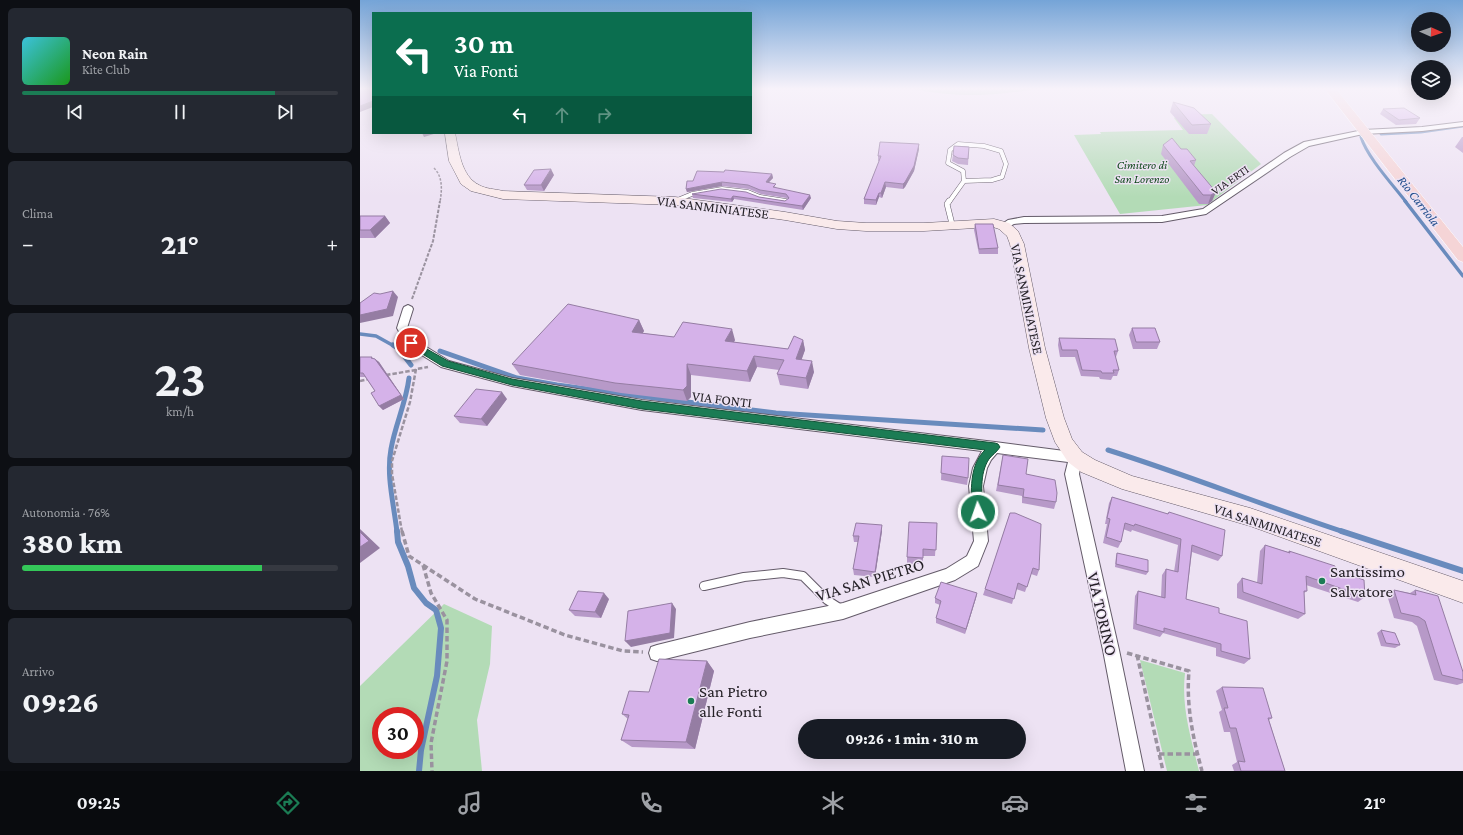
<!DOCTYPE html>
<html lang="it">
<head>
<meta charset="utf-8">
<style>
  body { margin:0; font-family:"Crimson Pro",serif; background:#242831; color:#f1f3f6; height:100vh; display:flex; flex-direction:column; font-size:15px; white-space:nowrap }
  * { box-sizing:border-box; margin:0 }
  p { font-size:13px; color:#9ea1a6 }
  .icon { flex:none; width:22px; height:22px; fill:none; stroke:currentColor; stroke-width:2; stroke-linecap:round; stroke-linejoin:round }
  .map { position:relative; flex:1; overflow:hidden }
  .side { display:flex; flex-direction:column; gap:8px; padding:8px; background:#0d0f14; width:360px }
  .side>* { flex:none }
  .guide { position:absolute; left:12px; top:12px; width:380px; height:122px; border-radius:0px; box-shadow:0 4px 16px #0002; background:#0b6e4f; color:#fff; overflow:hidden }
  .needle { width:26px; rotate:92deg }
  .tools { position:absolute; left:1051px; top:12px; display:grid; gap:8px }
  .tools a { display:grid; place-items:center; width:40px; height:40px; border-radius:50%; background:#171b24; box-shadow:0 4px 16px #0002; font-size:20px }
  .speed { position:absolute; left:12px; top:707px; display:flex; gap:8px; font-size:20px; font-weight:700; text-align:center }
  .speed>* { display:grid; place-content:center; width:52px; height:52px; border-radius:50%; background:#171b24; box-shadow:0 4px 16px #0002; line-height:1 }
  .speed .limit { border:6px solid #d22; background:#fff; color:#111 }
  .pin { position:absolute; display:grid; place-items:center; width:34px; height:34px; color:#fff; margin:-17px; border:2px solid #fff; border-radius:50%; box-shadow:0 1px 4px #0007 }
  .me { position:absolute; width:44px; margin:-22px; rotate:357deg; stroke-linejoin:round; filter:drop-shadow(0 0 3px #0008) }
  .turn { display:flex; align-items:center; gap:14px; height:84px; padding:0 16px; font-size:18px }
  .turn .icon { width:52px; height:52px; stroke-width:2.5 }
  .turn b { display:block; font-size:28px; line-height:34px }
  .lanes { display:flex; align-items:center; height:38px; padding:0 16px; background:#0003; justify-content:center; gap:20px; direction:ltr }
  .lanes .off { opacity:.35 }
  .big { font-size:30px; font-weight:800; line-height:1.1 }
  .side .card { flex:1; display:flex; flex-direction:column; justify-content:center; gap:6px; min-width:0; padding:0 14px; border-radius:6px; background:#242831 }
  .side .dial { align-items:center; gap:0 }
  .dial b { font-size:52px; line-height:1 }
  .song { display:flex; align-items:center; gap:12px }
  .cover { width:48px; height:48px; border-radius:6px; background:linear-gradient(135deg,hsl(190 70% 55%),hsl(120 70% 35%)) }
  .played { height:4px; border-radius:2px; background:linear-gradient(90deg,#1b7c54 80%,#363941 80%) }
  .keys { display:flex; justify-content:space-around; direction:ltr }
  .heat { display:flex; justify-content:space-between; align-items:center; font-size:22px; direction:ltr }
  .charge { height:6px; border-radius:3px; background:linear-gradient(90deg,#34c759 76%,#363941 0) }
  .trip { position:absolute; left:438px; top:719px; width:228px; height:40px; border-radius:20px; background:#171b24; box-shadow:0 4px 16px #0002; font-weight:800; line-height:40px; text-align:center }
  .dock { display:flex; height:64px; justify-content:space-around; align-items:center; background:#090b0e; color:#9ea1a6 }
  .dock .icon { width:28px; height:28px }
  .dock .on { color:#1b7c54 }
  .dock b { font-size:18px; color:#f1f3f6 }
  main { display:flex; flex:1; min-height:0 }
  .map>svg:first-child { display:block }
</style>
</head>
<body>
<main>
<section class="side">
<div class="card">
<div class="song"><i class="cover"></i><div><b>Neon Rain</b><p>Kite Club</p></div></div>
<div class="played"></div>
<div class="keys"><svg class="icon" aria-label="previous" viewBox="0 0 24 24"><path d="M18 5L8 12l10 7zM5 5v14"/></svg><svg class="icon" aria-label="pause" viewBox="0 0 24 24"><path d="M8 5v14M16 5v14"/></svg><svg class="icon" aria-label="next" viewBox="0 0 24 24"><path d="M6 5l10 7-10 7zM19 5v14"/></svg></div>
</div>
<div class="card"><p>Clima</p>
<div class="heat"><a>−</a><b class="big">21°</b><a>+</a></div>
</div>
<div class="card dial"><b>23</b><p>km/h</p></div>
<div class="card"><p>Autonomia · 76%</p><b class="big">380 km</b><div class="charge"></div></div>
<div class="card"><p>Arrivo</p><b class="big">09:26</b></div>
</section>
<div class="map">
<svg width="1103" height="771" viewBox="0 0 1103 771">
  <rect width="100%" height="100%" fill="#ede2f3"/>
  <path fill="#b3dbb6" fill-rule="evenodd" d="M 552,89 L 675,89 C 634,97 593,97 552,89 Z
    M 852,114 L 901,164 L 847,205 L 760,214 L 714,135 L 741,134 L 740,132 L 823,130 L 814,118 L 817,115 Z
    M 84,604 L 132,626 L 130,664 L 117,720 L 122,771 L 0,771 L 0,686 ZM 21,716 L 55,716 L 55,750 L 21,750 Z
    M 780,660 L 825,673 C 821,707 831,738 839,771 L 807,771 Z"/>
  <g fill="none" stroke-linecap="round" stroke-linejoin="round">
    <path stroke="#698bbd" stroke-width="3" d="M 1021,134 L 1061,132 L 1103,126
      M 1001,137 C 1007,157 1033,185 1046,202"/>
    <path stroke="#698bbd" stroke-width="3.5" d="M 1045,201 L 1103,276
      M 0,334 L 16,336 L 34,346"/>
    <path stroke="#698bbd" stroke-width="5" d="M 33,345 L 38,348 L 51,365
      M 80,351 L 157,378 L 197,385 L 303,399 L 416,413 L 683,430
      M 748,450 C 827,475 905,506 984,532
      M 37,532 C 34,505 26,476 31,449 C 35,425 46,403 49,378"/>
    <path stroke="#698bbd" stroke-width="6" d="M 37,531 L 38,542 L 48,566 L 54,588 L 66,603 L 76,610 L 81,628 L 77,676 L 61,750 L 59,771
      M 981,531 L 1103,571"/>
    <g stroke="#645b69" stroke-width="5">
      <path id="service-far2" d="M 598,144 L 624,146 L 641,151 L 646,164 L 642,177 L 632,180 L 604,181 L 603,171 L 588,163 L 590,150 Z
        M 315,201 L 332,194 L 362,189 L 388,192 L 400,197 L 426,201
        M 589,202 L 604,181"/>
    </g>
    <g stroke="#645b69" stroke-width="6">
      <path id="service-far1" d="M 589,201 L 587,204 L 592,224"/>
    </g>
    <g stroke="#645b69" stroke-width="10">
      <path id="service" d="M 344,586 L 384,577 L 423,573 L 443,576 L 467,600 L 481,609"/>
    </g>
    <g stroke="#645b69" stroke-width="2">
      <path id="minor" d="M 1103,122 L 1103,126 L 1062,131 L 1003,134 L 949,146 L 930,157 L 846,214 L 802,222 L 664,223 L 654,224 L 644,229 L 639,226 L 648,220 L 664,217 L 802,216 L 843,209 L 924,153 L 944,142 L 1003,130 L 1062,127 Z
        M 48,305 L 52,307 L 53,309 L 47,328 L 55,340 L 89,361 L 152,378 L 282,400 L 635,442 L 720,453 L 722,457 L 719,474 L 759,650 L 784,771 L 766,771 L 743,650 L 705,474 L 708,462 L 637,453 L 631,460 L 627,468 L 623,486 L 628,541 L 618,566 L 595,580 L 483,619 L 390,638 L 297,661 L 291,659 L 289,653 L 291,647 L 297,645 L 390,622 L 483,603 L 586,569 L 607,556 L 614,541 L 609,486 L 613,468 L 622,451 L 282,410 L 152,386 L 81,367 L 47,346 L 37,328 L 43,309 L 44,307 Z"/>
    </g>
    <g stroke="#645b69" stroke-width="1">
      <path id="secondary" d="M 85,133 L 95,133 C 99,151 101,176 119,185 C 126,189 135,189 143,191 L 315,197 L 425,212 L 477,221 L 506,223 L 564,223 L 634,219 L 649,223 L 658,231 L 664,244 L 685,348 L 704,418 L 712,439 L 722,452 L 735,460 L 772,476 L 890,508 L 1103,581 L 1103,603 L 890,526 L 762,489 L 721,472 L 708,462 L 695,442 L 686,418 L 669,348 L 650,244 L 647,236 L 639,229 L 633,227 L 564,231 L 506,231 L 477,229 L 425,220 L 315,205 L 143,199 L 111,191 L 101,184 L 89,161 Z"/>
    </g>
    <g stroke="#fff" stroke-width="1">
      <path id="primary" d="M 965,89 L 976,89 L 1103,247 L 1103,262 L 1098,260 Z"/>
    </g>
    <path stroke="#9a929f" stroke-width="1.5" stroke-dasharray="2.5 1.5" stroke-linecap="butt" d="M 74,168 C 83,177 82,190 80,202"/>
    <path stroke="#9a929f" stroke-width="2" stroke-dasharray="3.5 1.5" stroke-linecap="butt" d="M 52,299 L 73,241 L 80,201"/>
    <path stroke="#9a929f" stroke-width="2.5" stroke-dasharray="4.5 2" stroke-linecap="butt" d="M 26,375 L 56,370
      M 0,381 L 9,379
      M 42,532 L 32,474 L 32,461 L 50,402 L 56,369 L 68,367"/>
    <path stroke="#9a929f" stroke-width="3.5" stroke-dasharray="5.5 3" stroke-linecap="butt" d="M 42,531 L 49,556 L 115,599 L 205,635 L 263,651 L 283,652
      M 63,565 L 71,593 L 87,620 L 87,661 L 71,743 L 72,771
      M 767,653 L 829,671 C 826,706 833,738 842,771
      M 777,655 L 803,771
      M 799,754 L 837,754"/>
    <use href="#service-far2" stroke="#fff" stroke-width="4"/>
    <use href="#service-far1" stroke="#fff" stroke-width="5"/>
    <use href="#service" stroke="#fff" stroke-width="8"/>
    <use href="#minor" fill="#fff" fill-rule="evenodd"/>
    <use href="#secondary" fill="#faeaeb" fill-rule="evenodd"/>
    <use href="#primary" fill="#f5d4d6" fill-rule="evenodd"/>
  </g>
  <path fill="#b799c8" d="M 813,102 L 851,124 L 847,134 L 829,134 L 810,112 Z
    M 1023,109 L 1060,118 L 1056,124 L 1036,125 L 1020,114 Z
    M 1102,137 L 1103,137 L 1103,153 L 1095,147 Z
    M 559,144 L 559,149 L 554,171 L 545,187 L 543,189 L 526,187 L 522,198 L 519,197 L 516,205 L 504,204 L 504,199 L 519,161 L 518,161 L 518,156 Z
    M 803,145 L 821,149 L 836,160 L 834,166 L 856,192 L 852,201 L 848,204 L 839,204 L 801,154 Z
    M 609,147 L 608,165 L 598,164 L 592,161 L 593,155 Z
    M 412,174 L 413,178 L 409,182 L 417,188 L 451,198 L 443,210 L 374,199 L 372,202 L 333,198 L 332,194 L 399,197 L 425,201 L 428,199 L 427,198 L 401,194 L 389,189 L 362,186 L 327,192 L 326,189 L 333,181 Z
    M 194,175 L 184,191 L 167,190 L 164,185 Z
    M 0,216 L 25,216 L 30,223 L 15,238 L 0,238 Z
    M 615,224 L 638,248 L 638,254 L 619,254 L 614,230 Z
    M 279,320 L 284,331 L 282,333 L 314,337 L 375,340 L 374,342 L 428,349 L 443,340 L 445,350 L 441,360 L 454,372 L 448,389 L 420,385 L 417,374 L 419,370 L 397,367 L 390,382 L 331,375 L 331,397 L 327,401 L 261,393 L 160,375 L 152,364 Z
    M 772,328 L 800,342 L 797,349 L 773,349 L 769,335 Z
    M 699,338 L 758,351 L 756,357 L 755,357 L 759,370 L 757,376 L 753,376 L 751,380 L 740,379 L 739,377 L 721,376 L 715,357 L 700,357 L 698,345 Z
    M 0,357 L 12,357 L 13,358 L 15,359 L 19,362 L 44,399 L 23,410 L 19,406 L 15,391 L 5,377 L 0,377 Z
    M 147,399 L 127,426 L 100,423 L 94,416 Z
    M 643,455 L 666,474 L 696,502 L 694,509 L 662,503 L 662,496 L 636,491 Z
    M 582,456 L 608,478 L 607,485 L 581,480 Z
    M 752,497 L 807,514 L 809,512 L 862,556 L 858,561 L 832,552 L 826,599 L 859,613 L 890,659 L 884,664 L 856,656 L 856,648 L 803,633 L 800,637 L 773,629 L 775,596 L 778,591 L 801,597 L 802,575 L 806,569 L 814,572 L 818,545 L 772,530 L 771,532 L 763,529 L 761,542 L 758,548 L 743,543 L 747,524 L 745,524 L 749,503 Z
    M 650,513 L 679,570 L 677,576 L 671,574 L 665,592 L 656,589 L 652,604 L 623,595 L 625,589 Z
    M 577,523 L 575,556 L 563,556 L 563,564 L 547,564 L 547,557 Z
    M 522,531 L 515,577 L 494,575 L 493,569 L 498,542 L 494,542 L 493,536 Z
    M 905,545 L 928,552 L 929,551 L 975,570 L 1005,597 L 998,602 L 946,585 L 947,591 L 944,593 L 945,614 L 938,619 L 877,598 L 877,584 L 882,578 L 897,583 L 900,551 Z
    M 757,553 L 788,572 L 786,575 L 755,567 L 756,556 Z
    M 1034,590 L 1050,593 L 1055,590 L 1103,672 L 1103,683 L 1097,685 L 1074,680 L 1057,626 L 1052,622 L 1034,618 L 1027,595 Z
    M 617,593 L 616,598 L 605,634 L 576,623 L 576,618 L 580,605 L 575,603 L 575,598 Z
    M 249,599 L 241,618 L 215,616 L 209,610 Z
    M 1021,630 L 1040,645 L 1035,648 L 1021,646 L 1017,633 Z
    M 347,661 L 354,671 L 335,749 L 272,747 L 261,740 L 268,719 L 262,714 L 289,692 Z
    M 862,687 L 912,718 L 909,720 L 925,771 L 874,771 L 872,765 L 877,762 L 870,732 L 864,732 L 859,712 L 862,710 L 856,691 Z"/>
  <path fill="#957da3" d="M 13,101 L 13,107 L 0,112 L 0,106 Z
    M 62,133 L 77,133 L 64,137 Z
    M 559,144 L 559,149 L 554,171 L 545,187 L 543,189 L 543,184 Z
    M 191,169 L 194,175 L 184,191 L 181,185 Z
    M 412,174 L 413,178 L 406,185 L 406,182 Z
    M 362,182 L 362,186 L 327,192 L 326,189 Z
    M 525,182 L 526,187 L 522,198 L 521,193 Z
    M 856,192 L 852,201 L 848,204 L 851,195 Z
    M 519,193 L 519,197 L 516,205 L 516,200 Z
    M 450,195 L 451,198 L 443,210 L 442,206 Z
    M 373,196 L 374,199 L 372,202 L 371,199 Z
    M 25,216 L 30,223 L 15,238 L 10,230 Z
    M 33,291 L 38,297 L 33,316 L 0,323 L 0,315 Z
    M 279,320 L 284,331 L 277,343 L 272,332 Z
    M 372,329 L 375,340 L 369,351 L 365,341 Z
    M 443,340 L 445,350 L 438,370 L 436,359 Z
    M 394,356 L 397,367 L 390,382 L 387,371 Z
    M 15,359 L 19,362 L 44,399 L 23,410 L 19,406 Z
    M 452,361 L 454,372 L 448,389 L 446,378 Z
    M 327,364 L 331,375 L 331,397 L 327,401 L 323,390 Z
    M 142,392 L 147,399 L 127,426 L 121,419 Z
    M 522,525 L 522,531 L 515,577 L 515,572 Z
    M 0,529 L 20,548 L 0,563 Z
    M 244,593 L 249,599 L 241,618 L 235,612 Z
    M 617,593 L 616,598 L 605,634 L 606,629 Z
    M 312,603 L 316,609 L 314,638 L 271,647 L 265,641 Z
    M 347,661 L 354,671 L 335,749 L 326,742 Z"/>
  <path fill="#d5b2e9" stroke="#957da3" d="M 0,89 L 13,89 L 13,101 L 0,106 Z
    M 813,102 L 834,108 L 851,124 L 832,125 Z
    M 1044,108 L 1060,118 L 1039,120 L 1023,109 Z
    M 812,138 L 821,149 L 827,149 L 836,160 L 830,161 L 856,192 L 851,195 L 843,195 L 803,145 Z
    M 520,142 L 559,144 L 554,166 L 545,182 L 543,184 L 525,182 L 521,193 L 519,193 L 516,200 L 504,199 L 521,156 L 518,156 Z
    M 594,146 L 609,147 L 608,159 L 598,158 L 593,155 Z
    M 191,169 L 181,185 L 164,185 L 174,170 Z
    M 365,170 L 412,174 L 406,182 L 416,184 L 413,187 L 450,195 L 442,206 L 373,196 L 371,199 L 332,194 L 361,189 L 386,192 L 399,197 L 425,201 L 429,198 L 426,194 L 400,190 L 388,185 L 362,182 L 326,189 L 327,181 L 333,181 L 337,171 L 364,172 Z
    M 0,216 L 25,216 L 10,230 L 0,230 Z
    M 615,224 L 633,224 L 638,248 L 619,249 Z
    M 33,291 L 27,309 L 0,315 L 0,303 L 14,293 L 20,294 Z
    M 208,304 L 279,320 L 272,332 L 314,337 L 323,322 L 372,329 L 365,341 L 428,349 L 434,336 L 443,340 L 436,359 L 452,361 L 446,378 L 417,374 L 424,360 L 394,356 L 387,371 L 327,364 L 327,386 L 323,390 L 255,383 L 152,364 Z
    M 772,328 L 795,328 L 800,342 L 776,342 Z
    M 699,338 L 755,339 L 758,351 L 754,351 L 759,370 L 753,370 L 754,373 L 742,373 L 741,371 L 722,370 L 717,350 L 702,350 Z
    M 0,357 L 12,357 L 11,358 L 15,359 L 41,395 L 19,406 L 11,393 L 15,391 L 3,373 L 0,373 Z
    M 116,389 L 142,392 L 121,419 L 94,416 Z
    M 643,455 L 668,459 L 666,474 L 695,480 L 697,493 L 696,502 L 663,497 L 664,489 L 638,485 Z
    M 582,456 L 609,458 L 608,478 L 581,473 Z
    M 752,497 L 808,514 L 809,512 L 865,530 L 862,556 L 832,545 L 826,599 L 859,608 L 859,613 L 887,621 L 890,659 L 861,651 L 861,644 L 804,628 L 804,632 L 776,624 L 778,591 L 805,598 L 806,569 L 818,572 L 821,539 L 775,524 L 774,526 L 765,523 L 761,542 L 746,537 L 750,519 L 747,518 Z
    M 650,513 L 655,513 L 681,524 L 679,570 L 673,568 L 667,587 L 658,583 L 654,599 L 625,589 Z
    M 549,522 L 577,523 L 576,550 L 563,549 L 563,558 L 547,557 Z
    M 496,523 L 522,525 L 515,572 L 493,569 L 499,536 L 493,536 Z
    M 0,532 L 9,541 L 0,547 Z
    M 905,545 L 930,553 L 929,551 L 975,566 L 975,570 L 1004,580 L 1005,597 L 946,576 L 947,591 L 944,591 L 945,614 L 883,592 L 882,578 L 902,584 Z
    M 757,553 L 788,560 L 788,572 L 756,564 Z
    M 581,582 L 617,593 L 606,629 L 576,618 L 581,601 L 575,598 Z
    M 1034,590 L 1056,595 L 1055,590 L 1078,596 L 1103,672 L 1103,680 L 1082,675 L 1065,621 L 1059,617 L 1041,613 Z
    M 218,591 L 244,593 L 235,612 L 209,610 Z
    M 312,603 L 310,633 L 265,641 L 268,611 Z
    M 1021,630 L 1035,633 L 1040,645 L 1026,643 Z
    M 299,659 L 347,661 L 326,742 L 261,740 L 269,715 L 262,714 L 269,691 L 289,692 Z
    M 862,687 L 903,688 L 912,718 L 908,718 L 925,771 L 881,771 L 878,761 L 885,762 L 876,728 L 870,728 L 864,708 L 868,708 Z"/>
  <linearGradient id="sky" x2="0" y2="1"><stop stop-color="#75a4d7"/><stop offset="0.45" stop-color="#f7f2fa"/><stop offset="1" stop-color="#f7f2fa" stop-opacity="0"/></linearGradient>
  <rect width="1103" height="197" fill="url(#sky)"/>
  <path fill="#1b7c54" stroke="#125137" d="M 51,340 L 88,361 L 152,379 L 282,401 L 635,443 L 638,444 L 640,447 C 637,452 632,455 629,459 C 619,474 622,495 623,512 L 621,515 L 618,517 L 614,515 L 612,512 C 611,492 609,465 625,450 L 282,409 L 152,385 L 82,366 L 48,345 L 47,343 Z"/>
  <g fill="#1b7c54" stroke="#ede2f3" stroke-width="1.5">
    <circle cx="962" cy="581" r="4"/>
    <circle cx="331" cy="701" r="4"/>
  </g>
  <g text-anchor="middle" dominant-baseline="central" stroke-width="3" stroke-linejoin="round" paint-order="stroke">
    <g font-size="12" font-style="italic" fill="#124a1e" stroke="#ede2f3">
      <text x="782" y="165">Cimitero di<tspan x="782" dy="14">San Lorenzo</tspan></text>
    </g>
    <g font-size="12" fill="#252127" stroke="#ede2f3">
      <text transform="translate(870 180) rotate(-35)">VIA ERTI</text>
    </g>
    <g font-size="13" font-style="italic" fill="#204c8b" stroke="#ede2f3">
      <text transform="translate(1059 201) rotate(52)">Rio Carriola</text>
    </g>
    <g font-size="14" fill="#252127" stroke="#ede2f3">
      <text transform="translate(353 207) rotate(7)">VIA SANMINIATESE</text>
      <text transform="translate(667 299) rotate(78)">VIA SANMINIATESE</text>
      <text transform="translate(362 399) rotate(7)">VIA FONTI</text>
      <text transform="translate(908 525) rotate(18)">VIA SANMINIATESE</text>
    </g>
    <g font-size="17" fill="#252127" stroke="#ede2f3" text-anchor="start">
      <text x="970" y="571">Santissimo<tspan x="970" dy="20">Salvatore</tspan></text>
      <text x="339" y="691">San Pietro<tspan x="339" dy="20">alle Fonti</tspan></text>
    </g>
    <g font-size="17" fill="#252127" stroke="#ede2f3">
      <text transform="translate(510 580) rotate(-17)">VIA SAN PIETRO</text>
      <text transform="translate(742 614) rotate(77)">VIA TORINO</text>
    </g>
  </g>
</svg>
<div class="tools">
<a><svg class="needle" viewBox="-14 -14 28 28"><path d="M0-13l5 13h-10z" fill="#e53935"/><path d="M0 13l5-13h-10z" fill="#9ea1a6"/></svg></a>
<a><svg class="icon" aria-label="layers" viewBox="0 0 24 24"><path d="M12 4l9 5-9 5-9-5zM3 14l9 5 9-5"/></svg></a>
</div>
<div class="speed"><div class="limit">30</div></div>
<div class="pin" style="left:51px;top:343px;background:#d93025"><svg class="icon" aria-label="arrive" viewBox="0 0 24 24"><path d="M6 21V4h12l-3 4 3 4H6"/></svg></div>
<svg class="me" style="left:618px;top:512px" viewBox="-20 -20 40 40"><circle r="17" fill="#1b7c54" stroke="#fff" stroke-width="3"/><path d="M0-11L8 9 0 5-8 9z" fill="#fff"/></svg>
<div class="trip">09:26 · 1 min · 310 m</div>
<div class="guide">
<div class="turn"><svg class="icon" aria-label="left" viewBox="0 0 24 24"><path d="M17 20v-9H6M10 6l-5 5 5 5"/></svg><div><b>30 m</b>Via Fonti</div></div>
<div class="lanes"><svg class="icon" aria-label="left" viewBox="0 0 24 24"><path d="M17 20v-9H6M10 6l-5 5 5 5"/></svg><svg class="icon off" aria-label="ahead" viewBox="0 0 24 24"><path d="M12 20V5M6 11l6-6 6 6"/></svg><svg class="icon off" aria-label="right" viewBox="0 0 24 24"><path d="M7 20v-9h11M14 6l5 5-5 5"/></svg></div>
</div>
</div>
</main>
<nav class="dock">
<b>09:25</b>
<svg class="icon on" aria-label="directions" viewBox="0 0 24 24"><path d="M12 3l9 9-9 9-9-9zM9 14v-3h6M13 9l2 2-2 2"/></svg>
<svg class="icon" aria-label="music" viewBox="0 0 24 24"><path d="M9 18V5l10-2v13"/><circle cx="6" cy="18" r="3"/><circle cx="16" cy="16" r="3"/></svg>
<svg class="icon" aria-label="phone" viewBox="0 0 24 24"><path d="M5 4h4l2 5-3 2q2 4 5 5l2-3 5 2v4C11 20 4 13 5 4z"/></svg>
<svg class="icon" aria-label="climate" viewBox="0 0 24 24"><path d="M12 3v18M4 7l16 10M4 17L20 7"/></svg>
<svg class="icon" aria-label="car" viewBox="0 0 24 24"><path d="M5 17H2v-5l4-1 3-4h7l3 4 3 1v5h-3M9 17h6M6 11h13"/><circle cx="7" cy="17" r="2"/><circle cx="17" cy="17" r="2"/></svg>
<svg class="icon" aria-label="filters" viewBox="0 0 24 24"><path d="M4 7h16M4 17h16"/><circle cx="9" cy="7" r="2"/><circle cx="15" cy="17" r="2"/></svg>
<b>21°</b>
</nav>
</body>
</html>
